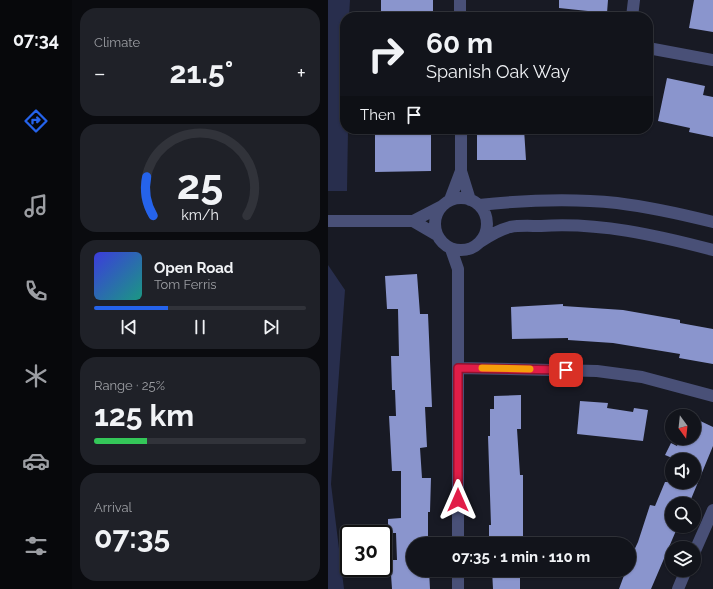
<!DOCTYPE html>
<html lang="en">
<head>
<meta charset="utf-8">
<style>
  body { margin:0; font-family:Raleway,sans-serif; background:#1f2128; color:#f1f3f6; height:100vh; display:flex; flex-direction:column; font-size:15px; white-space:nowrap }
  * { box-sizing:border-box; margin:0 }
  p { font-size:13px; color:#9c9ea3 }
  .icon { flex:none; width:22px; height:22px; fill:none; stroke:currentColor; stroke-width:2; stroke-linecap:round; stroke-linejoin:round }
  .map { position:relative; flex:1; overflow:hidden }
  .details { display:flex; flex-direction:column; gap:8px; padding:8px; background:#0a0b0f; width:256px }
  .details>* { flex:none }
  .hud { position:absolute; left:12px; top:12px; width:313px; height:122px; border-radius:16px; box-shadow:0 1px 3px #0004,0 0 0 1px #31333a; background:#12141b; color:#f1f3f6; overflow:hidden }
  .needle { width:26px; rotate:165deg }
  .tools { position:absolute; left:337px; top:409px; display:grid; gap:8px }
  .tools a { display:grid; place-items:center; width:36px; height:36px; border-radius:50%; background:#12141b; box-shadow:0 1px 3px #0004,0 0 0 1px #31333a; font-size:20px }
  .speed { position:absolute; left:12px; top:525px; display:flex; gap:8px; font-size:20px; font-weight:700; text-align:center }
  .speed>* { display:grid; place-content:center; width:52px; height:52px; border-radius:50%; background:#12141b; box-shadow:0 1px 3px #0004,0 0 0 1px #31333a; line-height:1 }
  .speed .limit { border:2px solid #111; border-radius:6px; background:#fff; color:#111 }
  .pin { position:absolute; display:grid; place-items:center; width:34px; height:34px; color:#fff; margin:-17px; border-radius:8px; box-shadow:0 2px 6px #0006 }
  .me { position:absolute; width:44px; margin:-22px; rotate:0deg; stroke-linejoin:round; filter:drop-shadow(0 0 3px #0008) }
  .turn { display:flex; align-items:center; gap:14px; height:84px; padding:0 20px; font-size:18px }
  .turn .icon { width:52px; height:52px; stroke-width:2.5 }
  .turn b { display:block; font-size:28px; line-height:34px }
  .then { display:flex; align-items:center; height:38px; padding:0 20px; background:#0003; gap:8px; font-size:15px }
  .big { font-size:30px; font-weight:700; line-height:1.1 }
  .details .card { flex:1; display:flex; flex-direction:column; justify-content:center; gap:6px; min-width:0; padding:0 14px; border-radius:16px; background:#1f2128 }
  .details .dial { align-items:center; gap:0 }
  .dial svg { height:104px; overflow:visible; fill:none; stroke:#31333a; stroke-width:7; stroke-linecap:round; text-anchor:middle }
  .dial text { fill:#f1f3f6; stroke:none }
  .song { display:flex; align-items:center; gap:12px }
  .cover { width:48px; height:48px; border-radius:6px; background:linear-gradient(135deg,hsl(240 70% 55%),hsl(170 70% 35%)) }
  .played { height:4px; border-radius:2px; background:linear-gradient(90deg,#2563eb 35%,#31333a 35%) }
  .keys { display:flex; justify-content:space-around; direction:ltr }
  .heat { display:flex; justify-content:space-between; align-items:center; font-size:22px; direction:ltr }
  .charge { height:6px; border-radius:3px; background:linear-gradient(90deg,#34c759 25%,#31333a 0) }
  .trip { position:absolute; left:78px; top:537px; width:230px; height:40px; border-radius:20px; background:#12141b; box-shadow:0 1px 3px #0004,0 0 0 1px #31333a; font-weight:700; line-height:40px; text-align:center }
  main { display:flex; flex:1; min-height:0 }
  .dock { display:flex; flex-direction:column; width:72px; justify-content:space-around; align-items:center; background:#07080b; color:#9c9ea3 }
  .dock .icon { width:28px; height:28px }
  .dock .selected { color:#2563eb }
  .dock b { font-size:18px; color:#f1f3f6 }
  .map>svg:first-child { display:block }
</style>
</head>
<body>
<main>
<nav class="dock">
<b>07:34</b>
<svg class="icon selected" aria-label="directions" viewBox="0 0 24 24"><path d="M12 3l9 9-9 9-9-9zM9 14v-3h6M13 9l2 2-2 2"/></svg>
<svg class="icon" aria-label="music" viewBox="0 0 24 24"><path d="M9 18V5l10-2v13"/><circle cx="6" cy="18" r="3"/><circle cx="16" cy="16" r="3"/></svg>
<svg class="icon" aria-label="phone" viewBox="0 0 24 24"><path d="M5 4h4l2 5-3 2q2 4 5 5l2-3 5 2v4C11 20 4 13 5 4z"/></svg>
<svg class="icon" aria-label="climate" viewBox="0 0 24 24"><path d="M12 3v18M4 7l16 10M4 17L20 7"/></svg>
<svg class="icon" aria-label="car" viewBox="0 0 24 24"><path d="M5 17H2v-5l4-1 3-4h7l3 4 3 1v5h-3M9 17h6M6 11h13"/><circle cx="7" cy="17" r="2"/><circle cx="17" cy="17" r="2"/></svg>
<svg class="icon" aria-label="filters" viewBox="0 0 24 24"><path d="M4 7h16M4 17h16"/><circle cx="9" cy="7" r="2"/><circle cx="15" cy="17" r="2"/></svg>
</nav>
<section class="details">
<div class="card"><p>Climate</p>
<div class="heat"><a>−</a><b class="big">21.5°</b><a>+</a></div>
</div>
<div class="card dial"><svg viewBox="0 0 100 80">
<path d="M14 69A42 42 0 1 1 86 69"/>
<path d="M14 69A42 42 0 0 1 9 39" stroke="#2563eb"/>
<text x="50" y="56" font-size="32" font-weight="700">25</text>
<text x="50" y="72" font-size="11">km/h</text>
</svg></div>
<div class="card">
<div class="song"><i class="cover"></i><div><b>Open Road</b><p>Tom Ferris</p></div></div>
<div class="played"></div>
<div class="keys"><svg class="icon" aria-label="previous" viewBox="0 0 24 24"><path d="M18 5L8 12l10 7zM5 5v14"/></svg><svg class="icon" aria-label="pause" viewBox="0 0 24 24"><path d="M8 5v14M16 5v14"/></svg><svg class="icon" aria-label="next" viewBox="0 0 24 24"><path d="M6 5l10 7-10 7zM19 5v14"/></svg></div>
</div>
<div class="card"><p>Range · 25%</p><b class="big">125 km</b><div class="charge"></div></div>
<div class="card"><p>Arrival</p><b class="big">07:35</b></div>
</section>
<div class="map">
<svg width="385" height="589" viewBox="0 0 385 589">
  <rect width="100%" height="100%" fill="#181a24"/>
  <path fill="#282e4d" d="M 0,0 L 22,0 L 21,17 L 17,17 L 17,129 L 20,129 L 19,191 L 0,191 Z
    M 0,265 L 17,290 L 3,484 L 16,589 L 0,589 Z"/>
  <path fill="#8a95cd" d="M 53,0 L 105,0 L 105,17 L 53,17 Z
    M 231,0 L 280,0 L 279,13 L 231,8 Z
    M 366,0 L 385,0 L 385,32 L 361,28 Z
    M 339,78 L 377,86 L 375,95 L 385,97 L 385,137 L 361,132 L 362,128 L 330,121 Z
    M 47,129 L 103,129 L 103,171 L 47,172 Z
    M 149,129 L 196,129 L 198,160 L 149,160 Z
    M 89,274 L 92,314 L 100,314 L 104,407 L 97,407 L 99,447 L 92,448 L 94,478 L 103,478 L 102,512 L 100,512 L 100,544 L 85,544 L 85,570 L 101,570 L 102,589 L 64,589 L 62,560 L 69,560 L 68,533 L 60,533 L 60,519 L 73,518 L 73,471 L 64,471 L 61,416 L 68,416 L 67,390 L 64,390 L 63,356 L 71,356 L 70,309 L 59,309 L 57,276 Z
    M 235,304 L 235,306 L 295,310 L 352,320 L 352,323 L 385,329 L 385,364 L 351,358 L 352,354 L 285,343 L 240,340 L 240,338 L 184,339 L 183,307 Z
    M 193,395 L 193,429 L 189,429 L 192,475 L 195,475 L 195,544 L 161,544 L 161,525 L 163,525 L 160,436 L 162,436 L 162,409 L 166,409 L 166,396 Z
    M 252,401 L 280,403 L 279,408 L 305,412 L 306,408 L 320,410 L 315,441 L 249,434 Z
    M 366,418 L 385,427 L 385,446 L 361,504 L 344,504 L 344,526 L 350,526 L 323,589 L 291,589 L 298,570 L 301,570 L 301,561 L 310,542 L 322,505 L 327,506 L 337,482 L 366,482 L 366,460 L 349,460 L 337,455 L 343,443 L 349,446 L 352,438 L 366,438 Z
    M 164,570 L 192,570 L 192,589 L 165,589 Z"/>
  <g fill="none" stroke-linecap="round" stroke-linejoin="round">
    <path stroke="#495077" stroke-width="12" d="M 132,17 L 132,0
      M 304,17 L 306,0
      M 320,48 L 385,60
      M 133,129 L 133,171 L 142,200
      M107 224a26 26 0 1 1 52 0a26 26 0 1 1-52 0Z
      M 122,200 L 133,171
      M 151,205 C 197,200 243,198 289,203 C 321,207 353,214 385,222
      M 0,221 L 85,221
      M 109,235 L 85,221 L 114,206
      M 152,242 C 161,236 170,230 182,227 C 192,225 203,226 213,226 C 271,222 328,235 385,250
      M 123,249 L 130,269 L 130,544
      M 130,368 L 269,371 L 314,377 L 385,396
      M 366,553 L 385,510
      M 130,570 L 130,589
      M 350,589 L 358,570"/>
  </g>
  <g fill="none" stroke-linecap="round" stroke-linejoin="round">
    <g stroke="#92132f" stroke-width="10">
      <path id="route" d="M 130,500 L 130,368 L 238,370"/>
    </g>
    <use href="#route" stroke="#e11d48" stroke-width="7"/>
    <path stroke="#f59e0b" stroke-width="7" d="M 154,368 L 202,369"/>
  </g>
</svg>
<div class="tools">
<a><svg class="needle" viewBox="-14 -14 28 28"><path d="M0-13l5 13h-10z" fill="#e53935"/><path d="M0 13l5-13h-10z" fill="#9c9ea3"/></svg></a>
<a><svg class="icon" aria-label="sound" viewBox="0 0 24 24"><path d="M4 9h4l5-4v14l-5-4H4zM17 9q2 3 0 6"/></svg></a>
<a><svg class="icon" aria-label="search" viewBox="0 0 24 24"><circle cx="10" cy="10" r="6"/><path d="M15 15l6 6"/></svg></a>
<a><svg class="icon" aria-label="layers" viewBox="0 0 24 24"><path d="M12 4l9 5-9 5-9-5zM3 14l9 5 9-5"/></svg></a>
</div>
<div class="speed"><div class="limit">30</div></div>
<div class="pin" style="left:238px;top:370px;background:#d93025"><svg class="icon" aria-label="arrive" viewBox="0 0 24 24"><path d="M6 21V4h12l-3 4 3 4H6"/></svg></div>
<svg class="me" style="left:130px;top:500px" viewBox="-20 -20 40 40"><path d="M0-17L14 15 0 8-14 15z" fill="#e11d48" stroke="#fff" stroke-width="4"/></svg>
<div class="trip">07:35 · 1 min · 110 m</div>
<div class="hud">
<div class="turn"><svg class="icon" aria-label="right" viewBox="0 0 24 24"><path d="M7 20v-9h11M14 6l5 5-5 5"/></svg><div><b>60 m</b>Spanish Oak Way</div></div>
<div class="then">Then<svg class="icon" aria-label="arrive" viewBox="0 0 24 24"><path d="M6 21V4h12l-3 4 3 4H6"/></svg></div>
</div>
</div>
</main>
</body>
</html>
